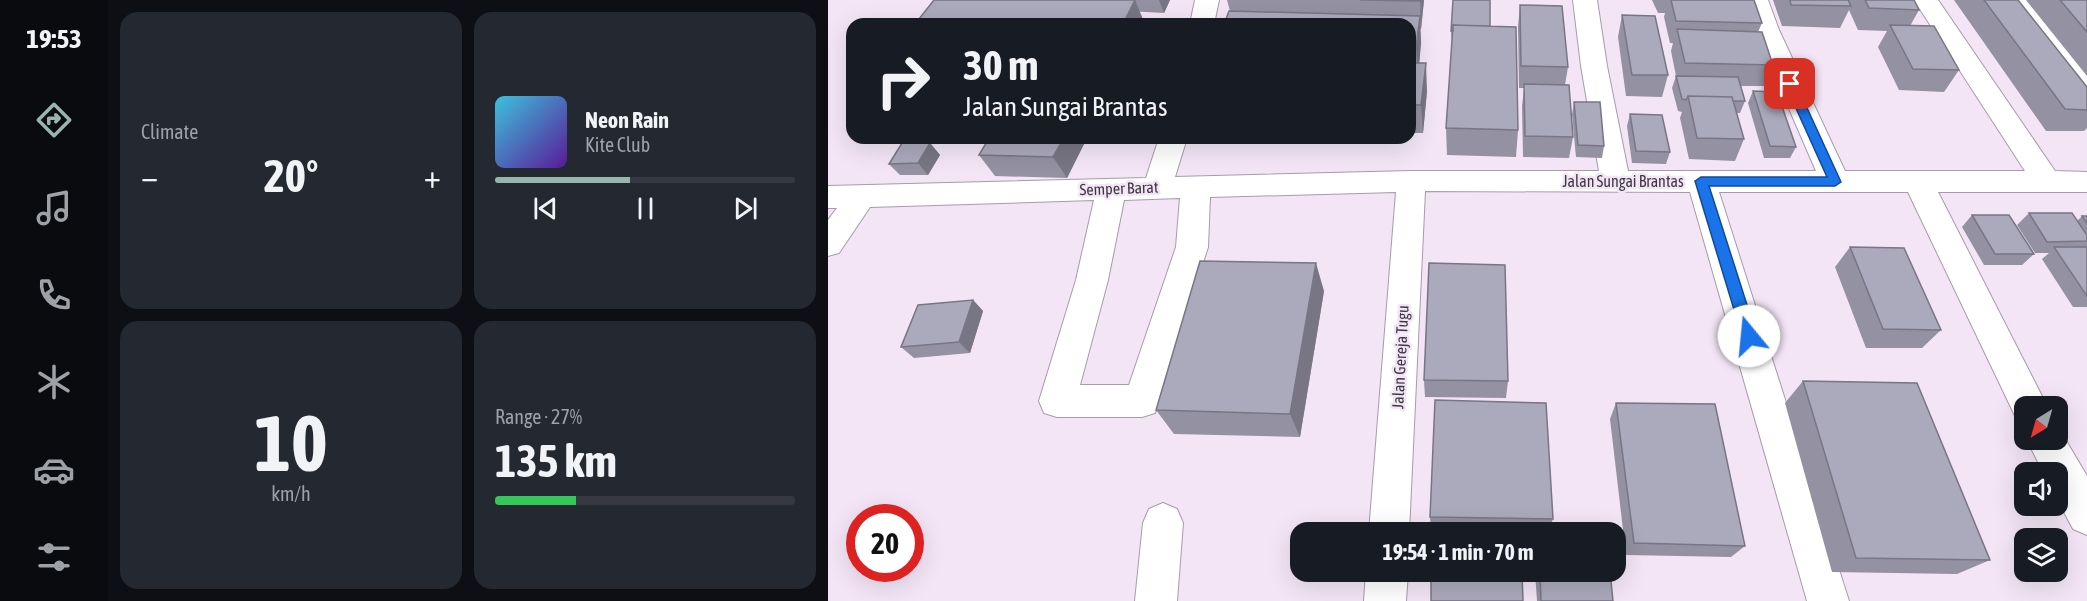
<!DOCTYPE html>
<html lang="en">
<head>
<meta charset="utf-8">
<style>
  body { margin:0; font-family:"Asap Condensed",sans-serif; background:#242831; color:#f1f3f6; height:100vh; display:flex; flex-direction:column; font-size:22px; white-space:nowrap }
  * { box-sizing:border-box; margin:0 }
  p { font-size:20px; color:#9ea1a6 }
  .icon { flex:none; width:33px; height:33px; fill:none; stroke:currentColor; stroke-width:2; stroke-linecap:round; stroke-linejoin:round }
  .map { position:relative; flex:1; overflow:hidden }
  .panel { display:flex; flex-direction:column; gap:12px; padding:12px; background:#0d0f14; width:720px }
  .panel>* { flex:none }
  .guide { position:absolute; left:18px; top:18px; width:570px; height:126px; border-radius:18px; box-shadow:0 6px 24px #0002; background:#171b24; color:#f1f3f6; overflow:hidden }
  .needle { width:39px; rotate:217deg }
  .buttons { position:absolute; left:1186px; top:396px; display:grid; gap:12px }
  .buttons a { display:grid; place-items:center; width:54px; height:54px; border-radius:12px; background:#171b24; box-shadow:0 6px 24px #0002; font-size:30px }
  .speed { position:absolute; left:18px; top:504px; display:flex; gap:12px; font-size:30px; font-weight:700; text-align:center }
  .speed>* { display:grid; place-content:center; width:78px; height:78px; border-radius:50%; background:#171b24; box-shadow:0 6px 24px #0002; line-height:1 }
  .speed .limit { border:9px solid #d22; background:#fff; color:#111 }
  .pin { position:absolute; display:grid; place-items:center; width:51px; height:51px; color:#fff; margin:-26px; border-radius:12px; box-shadow:0 3px 9px #0006 }
  .me { position:absolute; width:66px; margin:-33px; rotate:343deg; stroke-linejoin:round; filter:drop-shadow(0 0 4px #0008) }
  .turn { display:flex; align-items:center; gap:21px; height:126px; padding:0 18px; font-size:27px }
  .turn .icon { width:78px; height:78px; stroke-width:2.5 }
  .turn b { display:block; font-size:42px; line-height:51px }
  .big { font-size:45px; font-weight:700; line-height:1.1 }
  .panel .card { flex:1; display:flex; flex-direction:column; justify-content:center; gap:9px; min-width:0; padding:0 21px; border-radius:18px; background:#242831 }
  .panel .dial { align-items:center; gap:0 }
  .dial b { font-size:78px; line-height:1 }
  .song { display:flex; align-items:center; gap:18px }
  .cover { width:72px; height:72px; border-radius:9px; background:linear-gradient(135deg,hsl(190 70% 55%),hsl(270 70% 35%)) }
  .played { height:6px; border-radius:3px; background:linear-gradient(90deg,#98b4ad 45%,#363941 45%) }
  .keys { display:flex; justify-content:space-around; direction:ltr }
  .heat { display:flex; justify-content:space-between; align-items:center; font-size:33px; direction:ltr }
  .charge { height:9px; border-radius:4px; background:linear-gradient(90deg,#34c759 27%,#363941 0) }
  .panel .tiles { flex:1; display:grid; gap:12px; grid-template-columns:repeat(2,1fr) }
  .trip { position:absolute; left:462px; top:522px; width:336px; height:60px; border-radius:18px; background:#171b24; box-shadow:0 6px 24px #0002; font-weight:700; line-height:60px; text-align:center }
  main { display:flex; flex:1; min-height:0 }
  .tabs { display:flex; flex-direction:column; width:108px; justify-content:space-around; align-items:center; background:#090b0e; color:#9ea1a6 }
  .tabs .icon { width:42px; height:42px }
  .tabs .active { color:#98b4ad }
  .tabs b { font-size:27px; color:#f1f3f6 }
  .map>svg:first-child { display:block }
</style>
</head>
<body>
<main>
<nav class="tabs">
<b>19:53</b>
<svg class="icon active" aria-label="directions" viewBox="0 0 24 24"><path d="M12 3l9 9-9 9-9-9zM9 14v-3h6M13 9l2 2-2 2"/></svg>
<svg class="icon" aria-label="music" viewBox="0 0 24 24"><path d="M9 18V5l10-2v13"/><circle cx="6" cy="18" r="3"/><circle cx="16" cy="16" r="3"/></svg>
<svg class="icon" aria-label="phone" viewBox="0 0 24 24"><path d="M5 4h4l2 5-3 2q2 4 5 5l2-3 5 2v4C11 20 4 13 5 4z"/></svg>
<svg class="icon" aria-label="climate" viewBox="0 0 24 24"><path d="M12 3v18M4 7l16 10M4 17L20 7"/></svg>
<svg class="icon" aria-label="car" viewBox="0 0 24 24"><path d="M5 17H2v-5l4-1 3-4h7l3 4 3 1v5h-3M9 17h6M6 11h13"/><circle cx="7" cy="17" r="2"/><circle cx="17" cy="17" r="2"/></svg>
<svg class="icon" aria-label="filters" viewBox="0 0 24 24"><path d="M4 7h16M4 17h16"/><circle cx="9" cy="7" r="2"/><circle cx="15" cy="17" r="2"/></svg>
</nav>
<section class="panel">
<div class="tiles">
<div class="card"><p>Climate</p>
<div class="heat"><a>−</a><b class="big">20°</b><a>+</a></div>
</div>
<div class="card">
<div class="song"><i class="cover"></i><div><b>Neon Rain</b><p>Kite Club</p></div></div>
<div class="played"></div>
<div class="keys"><svg class="icon" aria-label="previous" viewBox="0 0 24 24"><path d="M18 5L8 12l10 7zM5 5v14"/></svg><svg class="icon" aria-label="pause" viewBox="0 0 24 24"><path d="M8 5v14M16 5v14"/></svg><svg class="icon" aria-label="next" viewBox="0 0 24 24"><path d="M6 5l10 7-10 7zM19 5v14"/></svg></div>
</div>
<div class="card dial"><b>10</b><p>km/h</p></div>
<div class="card"><p>Range · 27%</p><b class="big">135 km</b><div class="charge"></div></div>
</div>
</section>
<div class="map">
<svg width="1259" height="601" viewBox="0 0 1259 601">
  <rect width="100%" height="100%" fill="#f3e5f6"/>
  <g fill="none" stroke-linecap="round" stroke-linejoin="round">
    <g stroke="#a79baa" stroke-width="2">
      <path id="minor" d="M 367,0 L 391,0 L 386,24 L 362,24 Z
        M 745,0 L 769,0 L 779,66 L 800,171 L 988,171 L 927,30 L 916,0 L 940,0 L 951,30 L 1017,171 L 1197,171 L 1086,0 L 1110,0 L 1227,171 L 1259,172 L 1259,192 L 1110,192 L 1219,406 L 1197,406 L 1197,421 L 1188,418 L 1080,192 L 891,192 L 1021,601 L 979,601 L 862,192 L 597,191 L 581,532 L 541,532 L 568,192 L 382,197 L 380,247 L 332,401 L 327,413 L 314,417 L 229,417 L 216,413 L 211,401 L 248,280 L 266,200 L 42,207 L 11,253 L 0,256 L 0,220 L 9,208 L 0,208 L 0,186 L 318,178 L 331,138 L 359,138 L 347,177 L 583,171 L 771,171 L 753,66 ZM 352,198 L 348,247 L 301,385 L 252,385 L 280,280 L 296,200 Z
        M 1176,0 L 1200,0 L 1259,70 L 1259,95 L 1250,93 Z
        M 1230,427 L 1259,476 L 1259,535 L 1245,529 L 1230,501 L 1230,472 L 1215,472 L 1199,440 L 1230,440 Z
        M 335,503 L 349,509 L 355,523 L 349,601 L 307,601 L 315,523 L 321,509 Z
        M 538,572 L 580,572 L 578,601 L 536,601 Z"/>
    </g>
    <use href="#minor" fill="#fff" fill-rule="evenodd"/>
  </g>
  <path fill="#9391a2" d="M 106,0 L 342,0 L 336,13 Z
    M 399,0 L 596,0 L 593,29 L 592,29 L 593,43 L 591,63 L 599,91 L 595,133 L 582,133 L 582,24 L 402,11 Z
    M 824,0 L 926,0 L 934,23 L 930,32 L 945,65 L 936,86 L 913,86 L 917,101 L 912,113 L 909,113 L 916,139 L 907,161 L 861,159 L 852,118 L 854,112 L 850,111 L 844,88 L 848,76 L 843,51 L 845,43 L 842,43 L 836,17 L 837,13 L 830,13 Z
    M 945,0 L 1086,0 L 1091,10 L 1082,26 L 1131,70 L 1116,92 L 1071,90 L 1050,47 L 1059,31 L 1030,30 L 1021,10 L 1012,28 L 954,26 Z
    M 1126,0 L 1190,0 L 1259,87 L 1259,128 L 1256,131 L 1218,131 Z
    M 1198,0 L 1259,0 L 1259,76 Z
    M 692,5 L 740,67 L 737,85 L 745,137 L 741,158 L 695,157 L 694,106 L 696,88 L 691,88 L 690,27 Z
    M 794,15 L 840,75 L 834,97 L 798,96 L 790,37 Z
    M 662,26 L 690,130 L 688,157 L 619,155 L 618,128 L 624,43 L 623,31 Z
    M 925,91 L 968,147 L 962,158 L 936,158 L 920,103 Z
    M 746,102 L 776,146 L 774,158 L 748,157 L 744,114 Z
    M 802,114 L 842,152 L 838,164 L 804,163 L 799,126 Z
    M 161,138 L 259,138 L 239,178 L 167,176 L 151,155 Z
    M 102,143 L 112,155 L 100,175 L 72,175 L 61,164 Z
    M 1201,213 L 1249,221 L 1254,216 L 1259,216 L 1259,307 L 1245,307 L 1214,259 L 1221,253 L 1207,253 L 1189,225 Z
    M 1144,215 L 1206,254 L 1194,265 L 1156,265 L 1134,227 Z
    M 1022,247 L 1113,330 L 1094,348 L 1038,348 L 1007,267 Z
    M 496,291 L 472,437 L 346,434 L 328,410 Z
    M 145,300 L 155,311 L 142,353 L 86,358 L 73,347 Z
    M 596,380 L 680,381 L 678,398 L 597,397 Z
    M 975,381 L 1162,560 L 1129,574 L 1004,572 L 957,403 Z
    M 788,403 L 917,546 L 903,557 L 798,555 L 782,419 Z
    M 602,517 L 725,519 L 720,531 L 603,530 Z
    M 707,572 L 782,572 L 785,601 L 709,601 Z"/>
  <path fill="#787684" d="M 307,0 L 317,24 L 295,24 Z
    M 331,0 L 342,0 L 336,13 Z
    M 592,0 L 596,0 L 593,29 Z
    M 592,16 L 593,43 L 590,76 L 588,48 Z
    M 598,63 L 599,91 L 595,133 L 593,105 Z
    M 236,138 L 259,138 L 239,178 L 225,157 Z
    M 102,143 L 112,155 L 100,175 L 90,163 Z
    M 488,263 L 496,291 L 472,437 L 462,414 Z
    M 145,300 L 155,311 L 142,353 L 131,342 Z"/>
  <path fill="#aba9bc" stroke="#787684" stroke-width="1.5" d="M 106,0 L 307,0 L 295,24 L 87,24 Z
    M 532,0 L 592,0 L 592,1 Z
    M 625,0 L 662,0 L 662,26 L 625,25 L 625,31 L 623,31 Z
    M 843,0 L 926,0 L 934,23 L 848,21 Z
    M 962,0 L 1020,0 L 1023,6 L 963,5 Z
    M 1037,0 L 1086,0 L 1091,10 L 1041,8 Z
    M 1156,0 L 1190,0 L 1259,87 L 1259,110 L 1237,109 Z
    M 1232,0 L 1259,0 L 1259,32 Z
    M 692,5 L 734,6 L 740,67 L 693,66 Z
    M 401,11 L 592,16 L 588,48 L 582,48 L 582,24 L 396,24 Z
    M 794,15 L 827,16 L 840,75 L 804,75 Z
    M 625,25 L 688,27 L 690,130 L 618,128 Z
    M 1062,25 L 1106,26 L 1131,70 L 1085,69 Z
    M 849,29 L 934,32 L 945,65 L 857,63 Z
    M 582,63 L 598,63 L 593,105 L 582,105 Z
    M 848,76 L 910,77 L 917,101 L 905,101 L 904,97 L 860,96 L 858,100 L 854,99 Z
    M 696,84 L 741,85 L 745,137 L 697,136 Z
    M 925,91 L 949,92 L 968,147 L 942,146 Z
    M 860,96 L 904,97 L 916,139 L 869,138 Z
    M 746,102 L 772,102 L 776,146 L 750,145 Z
    M 802,114 L 834,115 L 842,152 L 808,151 Z
    M 161,138 L 236,138 L 225,157 L 151,155 Z
    M 74,143 L 102,143 L 90,163 L 61,164 Z
    M 1201,213 L 1244,213 L 1259,235 L 1259,241 L 1219,242 Z
    M 1144,215 L 1181,215 L 1206,254 L 1167,254 Z
    M 1254,216 L 1259,216 L 1259,223 Z
    M 1022,247 L 1076,248 L 1113,330 L 1055,329 Z
    M 1226,247 L 1259,247 L 1259,296 Z
    M 372,261 L 488,263 L 462,414 L 328,410 Z
    M 601,263 L 677,265 L 680,381 L 596,380 Z
    M 145,300 L 131,342 L 73,347 L 90,305 Z
    M 975,381 L 1089,383 L 1162,560 L 1028,558 Z
    M 607,400 L 718,403 L 725,519 L 602,517 Z
    M 788,403 L 887,404 L 917,546 L 806,543 Z
    M 603,572 L 694,572 L 695,601 L 603,601 Z
    M 712,572 L 782,572 L 785,601 L 713,601 Z"/>
  <path fill="#1a73e8" stroke="#114b97" stroke-width="1.5" d="M 962,80 L 968,84 L 1013,182 L 1007,186 L 881,186 L 929,336 L 926,340 L 916,340 L 914,336 L 867,181 L 873,177 L 999,177 L 957,84 Z"/>
  <g text-anchor="middle" dominant-baseline="central" stroke-width="5" stroke-linejoin="round" paint-order="stroke">
    <g font-size="16" fill="#3e3940" stroke="#f3e5f6">
      <text x="795" y="181">Jalan Sungai Brantas</text>
      <text transform="translate(291 188) rotate(-2)">Semper Barat</text>
      <text transform="translate(572 357) rotate(-87)">Jalan Gereja Tugu</text>
    </g>
  </g>
</svg>
<div class="buttons">
<a><svg class="needle" viewBox="-14 -14 28 28"><path d="M0-13l5 13h-10z" fill="#e53935"/><path d="M0 13l5-13h-10z" fill="#9ea1a6"/></svg></a>
<a><svg class="icon" aria-label="sound" viewBox="0 0 24 24"><path d="M4 9h4l5-4v14l-5-4H4zM17 9q2 3 0 6"/></svg></a>
<a><svg class="icon" aria-label="layers" viewBox="0 0 24 24"><path d="M12 4l9 5-9 5-9-5zM3 14l9 5 9-5"/></svg></a>
</div>
<div class="speed"><div class="limit">20</div></div>
<div class="pin" style="left:962px;top:84px;background:#d93025"><svg class="icon" aria-label="arrive" viewBox="0 0 24 24"><path d="M6 21V4h12l-3 4 3 4H6"/></svg></div>
<svg class="me" style="left:921px;top:336px" viewBox="-20 -20 40 40"><circle r="19" fill="#fff"/><path d="M0-13L10 11 0 6-10 11z" fill="#1a73e8"/></svg>
<div class="trip">19:54 · 1 min · 70 m</div>
<div class="guide">
<div class="turn"><svg class="icon" aria-label="right" viewBox="0 0 24 24"><path d="M7 20v-9h11M14 6l5 5-5 5"/></svg><div><b>30 m</b>Jalan Sungai Brantas</div></div>
</div>
</div>
</main>
</body>
</html>
